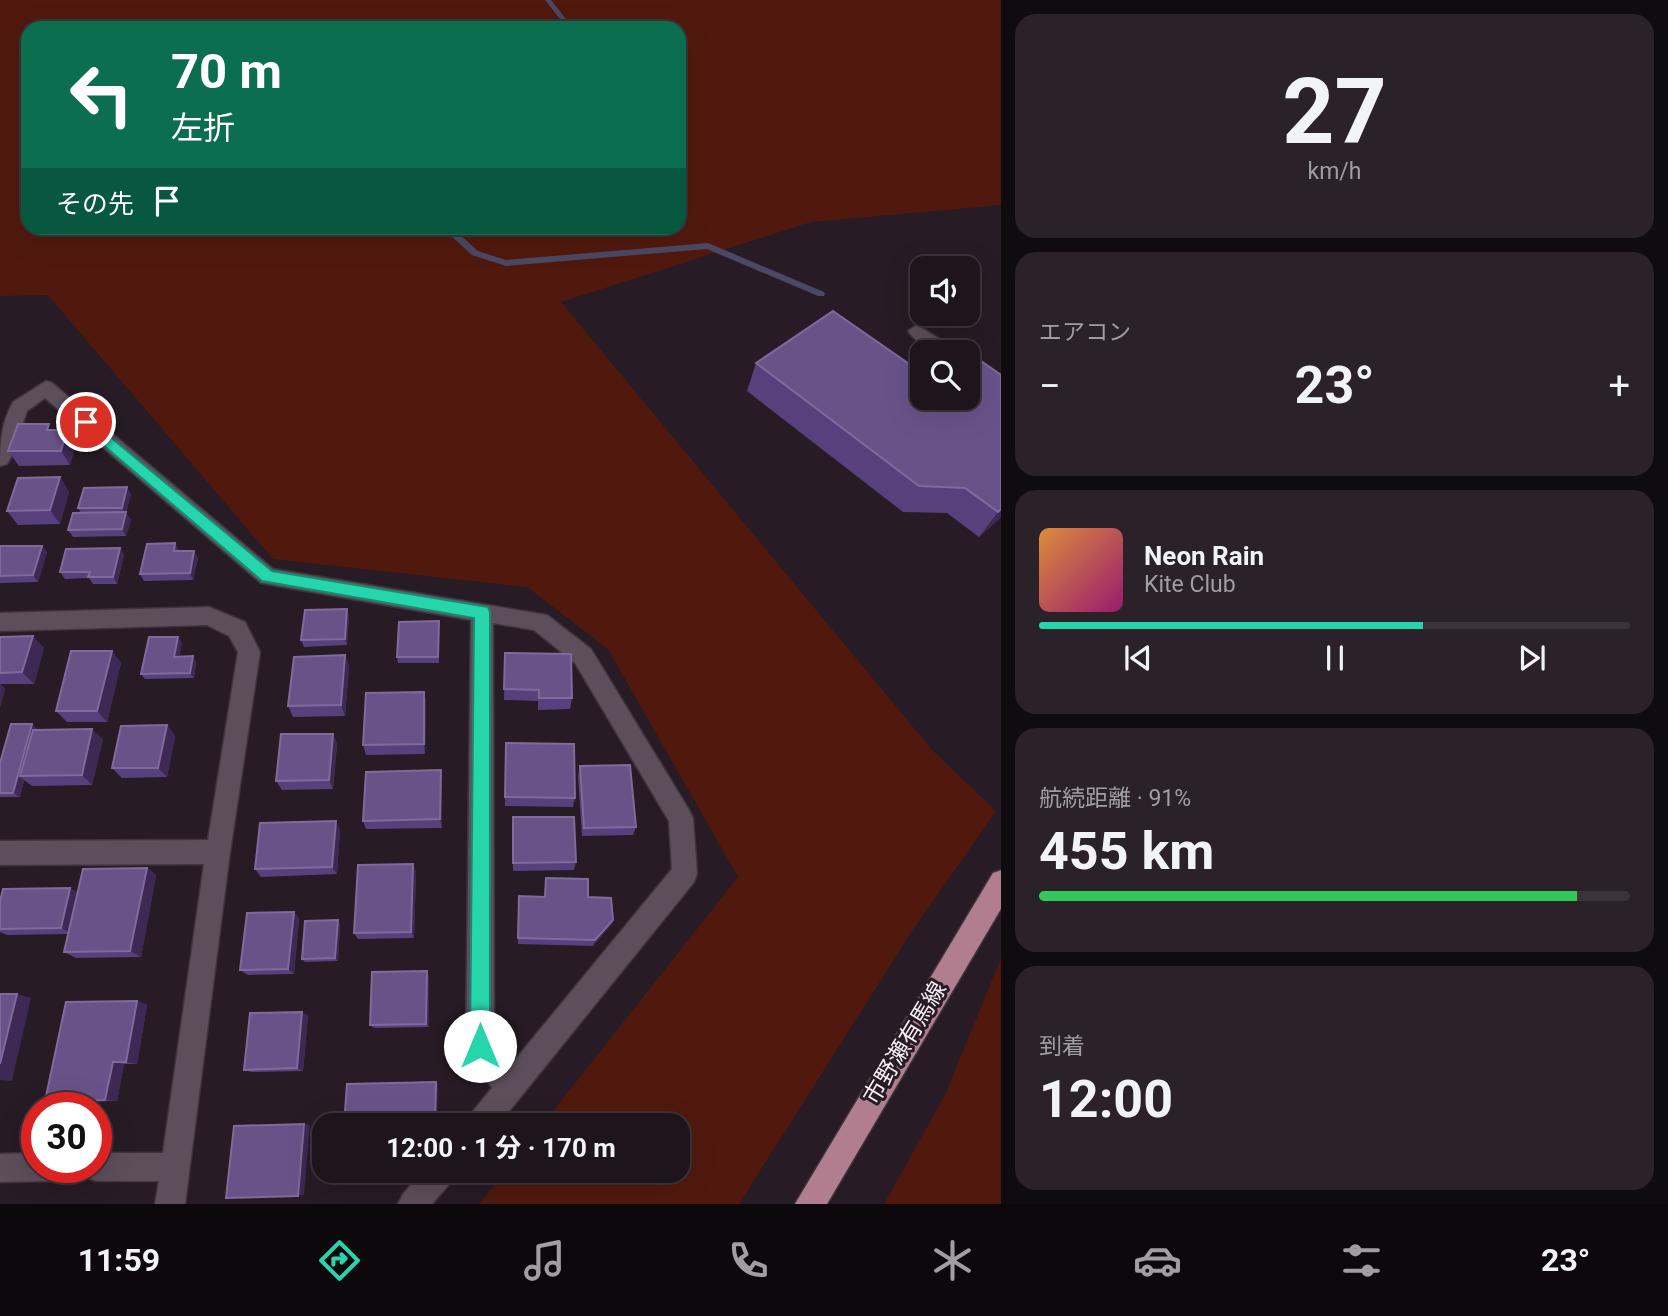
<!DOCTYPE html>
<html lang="ja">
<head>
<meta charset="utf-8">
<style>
  body { margin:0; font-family:Roboto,"Noto Sans JP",sans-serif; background:#2a2129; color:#f1f3f6; height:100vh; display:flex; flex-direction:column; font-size:26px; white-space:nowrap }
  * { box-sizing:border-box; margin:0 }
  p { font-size:23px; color:#a09ea3 }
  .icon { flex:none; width:38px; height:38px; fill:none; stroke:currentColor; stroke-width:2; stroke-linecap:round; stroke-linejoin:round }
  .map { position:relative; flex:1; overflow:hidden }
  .details { display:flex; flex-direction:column; gap:14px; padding:14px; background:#100b0f; width:667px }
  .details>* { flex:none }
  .guide { position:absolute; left:21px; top:21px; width:665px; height:214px; border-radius:21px; box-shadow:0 7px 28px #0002,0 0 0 2px #3b333b; background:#0b6e4f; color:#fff; overflow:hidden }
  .buttons { position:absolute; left:910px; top:256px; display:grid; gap:14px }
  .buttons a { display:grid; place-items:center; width:70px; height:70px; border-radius:14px; background:#1d141c; box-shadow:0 7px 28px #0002,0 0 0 2px #3b333b; font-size:35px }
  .speed { position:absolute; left:21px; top:1092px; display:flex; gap:14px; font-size:35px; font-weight:700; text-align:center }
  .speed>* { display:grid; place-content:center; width:91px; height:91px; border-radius:50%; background:#1d141c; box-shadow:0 7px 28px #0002,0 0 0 2px #3b333b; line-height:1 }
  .speed .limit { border:10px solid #d22; background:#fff; color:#111 }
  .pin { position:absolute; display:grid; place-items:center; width:60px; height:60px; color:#fff; margin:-30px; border:4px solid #fff; border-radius:50%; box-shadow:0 2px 7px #0007 }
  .me { position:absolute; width:77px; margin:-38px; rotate:0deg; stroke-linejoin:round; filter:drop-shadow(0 0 5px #0008) }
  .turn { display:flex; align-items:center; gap:24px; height:147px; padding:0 35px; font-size:32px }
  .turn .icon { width:91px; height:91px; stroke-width:2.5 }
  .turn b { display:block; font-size:49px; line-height:60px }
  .then { display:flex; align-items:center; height:66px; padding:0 35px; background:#0003; gap:14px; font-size:26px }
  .big { font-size:52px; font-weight:700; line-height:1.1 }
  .details .tile { flex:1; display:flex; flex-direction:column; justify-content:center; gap:10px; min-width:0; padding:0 24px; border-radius:21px; background:#2a2129 }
  .details .dial { align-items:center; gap:0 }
  .dial b { font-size:91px; line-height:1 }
  .song { display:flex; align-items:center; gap:21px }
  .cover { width:84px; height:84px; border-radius:10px; background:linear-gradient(135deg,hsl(30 70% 55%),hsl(320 70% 35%)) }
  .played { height:7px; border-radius:4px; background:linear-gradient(90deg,#27d5ad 65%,#3b333b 65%) }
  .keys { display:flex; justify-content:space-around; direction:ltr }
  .heat { display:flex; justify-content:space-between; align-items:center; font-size:38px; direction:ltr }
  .charge { height:10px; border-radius:5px; background:linear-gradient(90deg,#34c759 91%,#3b333b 0) }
  .trip { position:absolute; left:312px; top:1113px; width:378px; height:70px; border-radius:21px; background:#1d141c; box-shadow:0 7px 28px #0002,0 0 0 2px #3b333b; font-weight:700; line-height:70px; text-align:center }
  .tab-bar { display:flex; height:112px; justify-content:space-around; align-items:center; background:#0c080b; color:#a09ea3 }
  .tab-bar .icon { width:49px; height:49px }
  .tab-bar .selected { color:#27d5ad }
  .tab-bar b { font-size:32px; color:#f1f3f6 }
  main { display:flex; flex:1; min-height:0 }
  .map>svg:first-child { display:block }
</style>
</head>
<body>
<main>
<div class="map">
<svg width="1002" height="1204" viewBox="0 0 1002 1204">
  <rect width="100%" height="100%" fill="#271b25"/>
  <path fill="#51190e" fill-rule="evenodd" d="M 0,0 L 1001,0 L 1001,205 L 811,222 L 561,302 L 932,750 L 996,811 L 912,931 L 739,1204 L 479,1204 L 506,1171 L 677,1171 L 677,1125 L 542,1125 L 738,877 L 608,649 L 527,587 L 273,559 L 48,295 L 0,296 ZM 28,28 L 679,28 L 679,228 L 28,228 Z
    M 1001,958 L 1001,1204 L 884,1204 L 945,1095 Z"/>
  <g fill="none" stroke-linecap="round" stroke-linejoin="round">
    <path fill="#4b4865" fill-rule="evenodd" d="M 545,0 L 551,0 L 573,28 L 567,28 Z
      M 450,228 L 458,228 L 457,232 L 478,251 L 506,260 L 708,243 L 824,292 L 825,294 L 824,296 L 818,296 L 707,249 L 506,266 L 472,255 L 450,235 Z"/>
    <g stroke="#3e353c" stroke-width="3">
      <path id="minor" d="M 917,325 L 954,348 L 957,352 C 937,352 920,348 908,331 Z
        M 46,381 L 52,383 L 273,569 L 547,615 L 591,649 L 689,810 L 693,818 L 697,873 L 694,882 L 498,1125 L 466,1125 L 470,1115 L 492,1088 L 466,1046 L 471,620 L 261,583 L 45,398 L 27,411 L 10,459 L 7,464 L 0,466 C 0,443 1,424 13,402 ZM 493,623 L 534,630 L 575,663 L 669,821 L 672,869 L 510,1066 L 494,1042 Z
        M 209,607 L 245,622 L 260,652 L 230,852 L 185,1204 L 155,1204 L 159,1181 L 96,1181 L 86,1177 L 82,1167 L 96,1167 L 96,1153 L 163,1153 L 204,864 L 0,865 L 0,841 L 208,840 L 238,652 L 229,636 L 207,625 L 0,631 L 0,613 Z
        M 37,1153 L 37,1167 L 68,1167 L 64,1177 L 54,1181 L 0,1182 L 0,1154 Z
        M 423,1171 L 456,1171 L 452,1181 L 432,1204 L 398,1204 L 403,1194 Z"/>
    </g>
    <g stroke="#3e353c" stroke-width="3">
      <path id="major" d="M 1002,870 L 1002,907 L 827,1204 L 795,1204 L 993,873 Z"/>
    </g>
    <use href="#minor" fill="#5c4e5a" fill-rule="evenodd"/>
    <use href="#major" fill="#b07e8f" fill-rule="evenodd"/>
  </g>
  <path fill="#57407c" d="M 756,363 L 915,368 L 1001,517 L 979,537 L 947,513 L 903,512 L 747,391 Z
    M 53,430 L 67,430 L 76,444 L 70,465 L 19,466 L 8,451 Z
    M 60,477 L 69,492 L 60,524 L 18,525 L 7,511 Z
    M 131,494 L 126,513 L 131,520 L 126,536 L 73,537 L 68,530 L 81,513 L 78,508 Z
    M 175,543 L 179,551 L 198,558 L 193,580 L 144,581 L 140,574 Z
    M 0,546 L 42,546 L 47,552 L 38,582 L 0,583 Z
    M 120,548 L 124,555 L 117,584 L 93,584 L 89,578 L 65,579 L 60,572 Z
    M 349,616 L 347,645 L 304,647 L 301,640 Z
    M 439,621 L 439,663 L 398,663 L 397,657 Z
    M 0,637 L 44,648 L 34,684 L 0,684 L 5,689 L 0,707 Z
    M 182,643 L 179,657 L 196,662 L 194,678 L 145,679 L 141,674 Z
    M 112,651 L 121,663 L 107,722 L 67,722 L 56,711 Z
    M 505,653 L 572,698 L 570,709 L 538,710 L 538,701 L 504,700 Z
    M 345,655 L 349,667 L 345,716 L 293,717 L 288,706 Z
    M 424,692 L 426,703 L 425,754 L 366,755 L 363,745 Z
    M 167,725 L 175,736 L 167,777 L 122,778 L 112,768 Z
    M 38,730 L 103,739 L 92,785 L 32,786 L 24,780 L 20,797 L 0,797 L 0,763 Z
    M 333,734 L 337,744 L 333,789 L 282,790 L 276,781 Z
    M 506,743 L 575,798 L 573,807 L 505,806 Z
    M 580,766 L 636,827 L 633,835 L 582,836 L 578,776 Z
    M 441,770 L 442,780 L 442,828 L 366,829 L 363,821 Z
    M 513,817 L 576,862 L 574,870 L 513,871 Z
    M 340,830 L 337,874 L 261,877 L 255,869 Z
    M 413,864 L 416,872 L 414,938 L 358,939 L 354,933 Z
    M 147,868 L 156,875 L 141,957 L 76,958 L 64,952 L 68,934 L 7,935 L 0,932 L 0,901 L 70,888 L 78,893 Z
    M 546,878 L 588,897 L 613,920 L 610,926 L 593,946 L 518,944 L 519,896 L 544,897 Z
    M 299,918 L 294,974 L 248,975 L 240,970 Z
    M 340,924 L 338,961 L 305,962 L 302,959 Z
    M 429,976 L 429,1027 L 374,1028 L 370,1025 Z
    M 137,1001 L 147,1005 L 137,1064 L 124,1064 L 117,1101 L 59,1102 L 45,1101 Z
    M 308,1015 L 303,1071 L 252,1072 L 244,1070 Z"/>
  <path fill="#3d2954" d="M 67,430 L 76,444 L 70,465 L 61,451 Z
    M 60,477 L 69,492 L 60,524 L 50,510 Z
    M 127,487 L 131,494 L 126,513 L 131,520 L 126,536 L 122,529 L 126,515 L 122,508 Z
    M 1001,509 L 1001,517 L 979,537 L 998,512 Z
    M 175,543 L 179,550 L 177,558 L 174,551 Z
    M 42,546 L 47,552 L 38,582 L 33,575 Z
    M 120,548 L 124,555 L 117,584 L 113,577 Z
    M 194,551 L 198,558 L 193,580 L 190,573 Z
    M 347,609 L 349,616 L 347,645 L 345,639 Z
    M 33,636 L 44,648 L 34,684 L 22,672 Z
    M 178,637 L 182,643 L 178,663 L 174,657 Z
    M 112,651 L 121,663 L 107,722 L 97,711 Z
    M 345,655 L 349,667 L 345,716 L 341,705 Z
    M 193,656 L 196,662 L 194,678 L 190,673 Z
    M 0,684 L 5,689 L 0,707 Z
    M 424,692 L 426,703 L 425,754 L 424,744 Z
    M 32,724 L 38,730 L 20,776 L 24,780 L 20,797 L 13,793 Z
    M 167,725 L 175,736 L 167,777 L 158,768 Z
    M 92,729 L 103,739 L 92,785 L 82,775 Z
    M 333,734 L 337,744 L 333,789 L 329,780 Z
    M 441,770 L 442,780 L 442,828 L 440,819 Z
    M 336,821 L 340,830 L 337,874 L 332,867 Z
    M 413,864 L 416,872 L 414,938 L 411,932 Z
    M 147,868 L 156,875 L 141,957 L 130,951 Z
    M 70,888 L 82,895 L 73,934 L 61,928 Z
    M 294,912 L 299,918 L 294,974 L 288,969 Z
    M 338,920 L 340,924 L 338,961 L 335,958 Z
    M 613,920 L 610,926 L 593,946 L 595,940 Z
    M 427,971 L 429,976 L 429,1027 L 426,1024 Z
    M 17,994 L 31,998 L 12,1081 L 0,1080 L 0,1064 Z
    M 137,1001 L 147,1005 L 137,1064 L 126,1062 Z
    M 302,1012 L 308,1015 L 303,1071 L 297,1068 Z
    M 113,1062 L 124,1064 L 117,1101 L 105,1100 Z
    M 436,1082 L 438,1084 L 437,1125 L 435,1125 Z
    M 304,1124 L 310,1125 L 304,1195 L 298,1196 Z"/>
  <path fill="#685389" stroke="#7f6b9a" stroke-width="2" d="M 833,311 L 915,368 L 922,362 L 922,397 L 968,397 L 968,352 L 1001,375 L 1001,509 L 998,512 L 965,488 L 919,486 L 756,363 Z
    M 951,341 L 967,352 L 937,352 Z
    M 18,424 L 49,424 L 47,430 L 67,430 L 61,451 L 8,451 Z
    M 60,477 L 50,510 L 7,511 L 18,478 Z
    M 127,487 L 122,508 L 78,508 L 84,488 Z
    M 126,512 L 122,529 L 68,530 L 73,513 Z
    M 175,543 L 174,551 L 194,551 L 190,573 L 140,574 L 147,544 Z
    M 0,546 L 42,546 L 33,575 L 0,576 Z
    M 120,548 L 113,577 L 88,577 L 90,572 L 60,572 L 66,549 Z
    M 347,609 L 345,639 L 301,640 L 305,610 Z
    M 439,621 L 438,657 L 397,657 L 399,622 Z
    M 33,636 L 22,672 L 0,673 L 0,637 Z
    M 149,637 L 178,637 L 174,657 L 193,656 L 190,673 L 141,674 Z
    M 71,651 L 112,651 L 97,711 L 56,711 Z
    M 505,653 L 571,654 L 572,698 L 539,698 L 539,690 L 504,689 Z
    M 345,655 L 341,705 L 288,706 L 294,657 Z
    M 424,692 L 424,744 L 363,745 L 366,693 Z
    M 11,724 L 32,724 L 13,793 L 0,793 L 0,763 Z
    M 167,725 L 158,768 L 112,768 L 121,726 Z
    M 92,729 L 82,775 L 20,776 L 33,730 Z
    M 281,734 L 333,734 L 329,780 L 276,781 Z
    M 506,743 L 574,744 L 575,798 L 505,797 Z
    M 630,765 L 636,827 L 584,828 L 580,766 Z
    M 441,770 L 440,819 L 363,821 L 366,772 Z
    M 513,817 L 574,817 L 576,862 L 513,863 Z
    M 336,821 L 332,867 L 255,869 L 260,823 Z
    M 413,864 L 411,932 L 354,933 L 358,865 Z
    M 147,868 L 130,951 L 64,952 L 83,869 Z
    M 546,878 L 588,879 L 588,897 L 611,898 L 613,920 L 595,940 L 518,938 L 519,896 L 545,897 Z
    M 70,888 L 61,928 L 0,929 L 0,901 L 3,889 Z
    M 294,912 L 288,969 L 240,970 L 247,913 Z
    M 338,920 L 335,958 L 302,959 L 305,921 Z
    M 427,971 L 426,1024 L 370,1025 L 372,972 Z
    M 0,994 L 17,994 L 0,1064 Z
    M 137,1001 L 126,1062 L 113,1062 L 105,1100 L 45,1101 L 66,1002 Z
    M 302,1012 L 297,1068 L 244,1070 L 250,1013 Z
    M 436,1082 L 435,1125 L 344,1125 L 347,1084 Z
    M 304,1124 L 298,1196 L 226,1198 L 234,1126 Z"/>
  <path fill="#27d5ad" stroke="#198a70" stroke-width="2" d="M 86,417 L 272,571 L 488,607 L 490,612 L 490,1046 L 487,1054 L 480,1057 L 473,1054 L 470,1046 L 474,618 L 262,581 L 81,426 L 79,422 Z"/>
  <g text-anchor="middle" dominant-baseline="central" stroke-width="6" stroke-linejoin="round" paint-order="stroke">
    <g font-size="23" fill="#f8eff6" stroke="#271b25">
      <text transform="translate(905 1043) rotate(-59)">市野瀬有馬線</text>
    </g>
  </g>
</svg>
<div class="buttons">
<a><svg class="icon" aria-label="sound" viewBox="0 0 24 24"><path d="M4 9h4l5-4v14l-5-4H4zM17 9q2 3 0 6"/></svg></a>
<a><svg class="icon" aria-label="search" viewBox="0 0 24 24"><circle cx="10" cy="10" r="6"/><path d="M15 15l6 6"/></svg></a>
</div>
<div class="speed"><div class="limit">30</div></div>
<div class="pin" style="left:86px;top:422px;background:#d93025"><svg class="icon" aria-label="arrive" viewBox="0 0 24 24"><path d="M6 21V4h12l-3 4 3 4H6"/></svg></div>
<svg class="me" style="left:480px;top:1046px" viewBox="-20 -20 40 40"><circle r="19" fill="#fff"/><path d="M0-13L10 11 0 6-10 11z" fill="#27d5ad"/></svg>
<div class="trip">12:00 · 1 分 · 170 m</div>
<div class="guide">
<div class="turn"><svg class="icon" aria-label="left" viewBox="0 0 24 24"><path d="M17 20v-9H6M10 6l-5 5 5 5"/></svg><div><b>70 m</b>左折</div></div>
<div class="then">その先<svg class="icon" aria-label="arrive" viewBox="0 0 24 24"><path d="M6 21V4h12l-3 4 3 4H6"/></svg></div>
</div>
</div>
<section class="details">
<div class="tile dial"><b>27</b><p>km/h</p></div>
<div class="tile"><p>エアコン</p>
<div class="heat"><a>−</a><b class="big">23°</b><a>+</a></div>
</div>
<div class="tile">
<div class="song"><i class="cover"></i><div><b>Neon Rain</b><p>Kite Club</p></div></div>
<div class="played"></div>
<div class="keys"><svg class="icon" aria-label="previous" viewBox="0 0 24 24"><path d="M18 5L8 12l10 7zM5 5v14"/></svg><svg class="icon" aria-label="pause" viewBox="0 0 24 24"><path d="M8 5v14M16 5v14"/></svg><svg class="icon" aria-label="next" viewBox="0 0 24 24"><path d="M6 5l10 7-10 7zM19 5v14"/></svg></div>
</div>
<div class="tile"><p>航続距離 · 91%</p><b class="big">455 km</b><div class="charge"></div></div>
<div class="tile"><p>到着</p><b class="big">12:00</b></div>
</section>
</main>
<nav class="tab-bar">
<b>11:59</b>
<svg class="icon selected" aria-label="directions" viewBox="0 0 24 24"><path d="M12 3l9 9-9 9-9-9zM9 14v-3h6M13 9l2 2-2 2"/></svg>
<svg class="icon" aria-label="music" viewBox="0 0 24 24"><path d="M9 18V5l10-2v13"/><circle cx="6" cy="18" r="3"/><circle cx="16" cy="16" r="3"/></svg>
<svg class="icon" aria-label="phone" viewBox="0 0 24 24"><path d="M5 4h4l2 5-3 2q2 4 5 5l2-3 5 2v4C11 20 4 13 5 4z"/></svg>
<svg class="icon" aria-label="climate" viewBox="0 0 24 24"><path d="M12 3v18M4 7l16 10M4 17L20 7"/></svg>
<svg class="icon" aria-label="car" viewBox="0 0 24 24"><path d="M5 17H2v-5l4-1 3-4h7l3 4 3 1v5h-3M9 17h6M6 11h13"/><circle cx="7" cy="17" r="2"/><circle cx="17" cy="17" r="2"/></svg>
<svg class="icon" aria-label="filters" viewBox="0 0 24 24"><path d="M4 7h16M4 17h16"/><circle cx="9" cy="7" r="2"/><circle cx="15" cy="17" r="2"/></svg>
<b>23°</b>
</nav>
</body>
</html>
